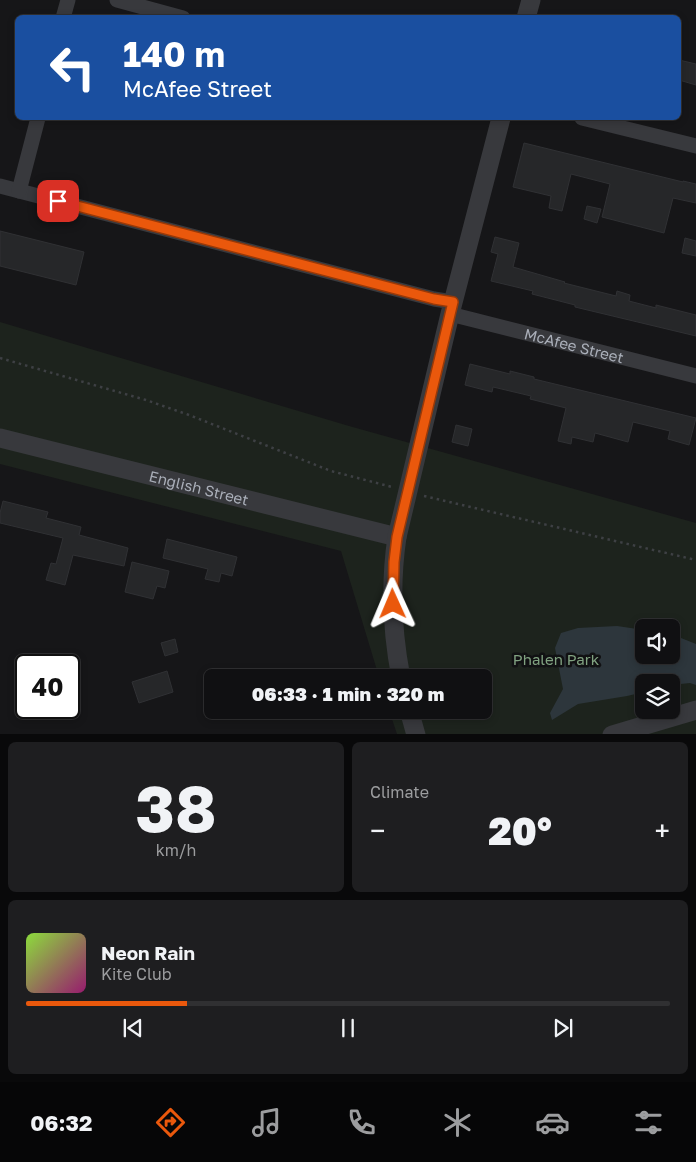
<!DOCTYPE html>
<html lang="en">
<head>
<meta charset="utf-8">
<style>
  body { margin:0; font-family:"Golos Text",sans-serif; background:#1e1e20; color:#f1f3f6; height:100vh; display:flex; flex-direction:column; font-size:19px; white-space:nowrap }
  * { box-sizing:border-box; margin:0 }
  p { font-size:16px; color:#9c9d9f }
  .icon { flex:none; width:28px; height:28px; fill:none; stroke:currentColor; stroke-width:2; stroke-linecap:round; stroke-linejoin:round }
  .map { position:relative; height:734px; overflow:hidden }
  .drawer { display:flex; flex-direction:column; gap:8px; padding:8px; background:#09090a; flex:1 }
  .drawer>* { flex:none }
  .banner { position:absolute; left:15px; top:15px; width:666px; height:105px; border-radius:8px; box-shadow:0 2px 8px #0003,0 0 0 1px #303032; background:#1a4fa0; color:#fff; overflow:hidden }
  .fabs { position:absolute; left:635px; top:619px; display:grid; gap:10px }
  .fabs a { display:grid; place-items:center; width:45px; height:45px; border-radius:8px; background:#101012; box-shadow:0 2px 8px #0003,0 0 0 1px #303032; font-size:25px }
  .speed { position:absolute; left:15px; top:654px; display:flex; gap:10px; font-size:25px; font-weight:700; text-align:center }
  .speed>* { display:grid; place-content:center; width:65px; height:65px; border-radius:50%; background:#101012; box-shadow:0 2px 8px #0003,0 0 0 1px #303032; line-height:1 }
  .speed .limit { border:2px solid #111; border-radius:8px; background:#fff; color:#111 }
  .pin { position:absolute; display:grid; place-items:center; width:42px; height:42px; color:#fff; margin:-21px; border-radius:10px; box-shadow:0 2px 8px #0006 }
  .me { position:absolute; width:55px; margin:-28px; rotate:359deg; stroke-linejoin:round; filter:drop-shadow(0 0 4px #0008) }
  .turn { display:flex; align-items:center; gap:18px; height:105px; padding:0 25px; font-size:22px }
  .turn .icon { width:65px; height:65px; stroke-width:2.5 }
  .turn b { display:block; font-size:35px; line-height:42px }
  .big { font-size:38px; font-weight:800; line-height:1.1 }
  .drawer .card { flex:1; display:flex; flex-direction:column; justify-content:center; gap:8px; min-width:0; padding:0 18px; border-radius:8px; background:#1e1e20 }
  .drawer .dial { align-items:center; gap:0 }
  .dial b { font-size:65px; line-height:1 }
  .song { display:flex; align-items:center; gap:15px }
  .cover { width:60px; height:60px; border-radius:8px; background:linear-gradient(135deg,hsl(90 70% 55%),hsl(320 70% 35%)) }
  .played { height:5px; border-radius:2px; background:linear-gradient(90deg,#ea580c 25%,#303032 25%) }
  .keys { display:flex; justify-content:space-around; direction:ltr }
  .heat { display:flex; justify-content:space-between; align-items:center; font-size:28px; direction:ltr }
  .drawer .tiles { flex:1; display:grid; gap:8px; grid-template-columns:1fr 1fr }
  .card:last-child { grid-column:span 2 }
  .trip { position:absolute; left:204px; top:669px; width:288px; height:50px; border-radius:8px; background:#101012; box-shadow:0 2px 8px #0003,0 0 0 1px #303032; font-weight:800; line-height:50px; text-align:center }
  .tabs { display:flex; height:80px; justify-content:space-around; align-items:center; background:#060607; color:#9c9d9f }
  .tabs .icon { width:35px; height:35px }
  .tabs .selected { color:#ea580c }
  .tabs b { font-size:22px; color:#f1f3f6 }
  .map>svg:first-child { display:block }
</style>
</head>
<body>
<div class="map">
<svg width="696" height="735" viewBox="0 0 696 735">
  <rect width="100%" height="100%" fill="#161618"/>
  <path fill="#1d231d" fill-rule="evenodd" d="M 0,322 L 349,426 L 696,523 L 696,734 L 397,734 L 389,710 L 482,710 L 482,678 L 379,677 L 341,551 L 0,464 ZM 644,628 L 671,628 L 671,655 L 644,655 ZM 644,682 L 671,682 L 671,710 L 644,710 Z"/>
  <path fill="#2d363c" d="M 617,626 L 644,630 L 644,655 L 671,655 L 671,634 L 696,644 L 696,685 L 690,683 L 671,685 L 671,682 L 644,682 L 644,692 L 627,696 L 578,704 L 552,720 L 550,713 L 563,689 L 555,648 L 561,633 L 578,628 Z"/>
  <path fill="#262729" stroke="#303134" d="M 679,60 L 696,64 L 696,85 L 679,80 Z
    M 524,143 L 683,182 L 683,181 L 696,184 L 696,203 L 673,198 L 664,233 L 602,217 L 610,184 L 571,174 L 562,211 L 549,208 L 551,196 L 513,187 Z
    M 587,206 L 601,209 L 597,223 L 584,219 Z
    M 0,231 L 84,252 L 76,285 L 0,266 Z
    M 495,237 L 519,243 L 513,267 L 565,282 L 564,283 L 616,296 L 617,291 L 630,295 L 629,301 L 656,308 L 656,305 L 696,315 L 696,336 L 575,307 L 575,305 L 532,294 L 533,291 L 491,281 L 498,254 L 491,252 Z
    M 685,238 L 696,241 L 696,256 L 682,253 Z
    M 470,364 L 510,374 L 510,371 L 534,377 L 534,379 L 696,418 L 689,445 L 668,439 L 670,431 L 633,422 L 628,442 L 595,433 L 593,442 L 572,437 L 571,444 L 558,441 L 566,408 L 530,399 L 531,396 L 493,387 L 492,392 L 465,385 Z
    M 456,425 L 472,429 L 468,446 L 452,442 Z
    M 3,501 L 48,512 L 46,518 L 81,527 L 79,535 L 128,548 L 124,566 L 73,555 L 65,585 L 46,580 L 51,563 L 56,564 L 63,538 L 0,523 L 0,513 Z
    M 167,539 L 237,557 L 232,576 L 221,573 L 219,582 L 205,579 L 208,569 L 163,558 Z
    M 132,562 L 169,571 L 165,588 L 157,586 L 153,599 L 125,592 Z
    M 175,639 L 178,652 L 165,656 L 161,643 Z
    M 167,671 L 173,692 L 139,703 L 132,682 Z"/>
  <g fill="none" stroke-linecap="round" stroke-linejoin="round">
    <path stroke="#3e4044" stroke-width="2.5" stroke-dasharray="2.5 4" stroke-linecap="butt" d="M 0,358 L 146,400 L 189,415 L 331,471 L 392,487
      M 424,496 L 696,560"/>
    <g stroke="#38393d" stroke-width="15">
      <path d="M 117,0 L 183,18"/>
      <path d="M 63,18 L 68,0"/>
      <path d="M 582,118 L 696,146"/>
      <path d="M 0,186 L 434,299 L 453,302"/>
      <path d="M 19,191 L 38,118"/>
      <path id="s1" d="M 450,314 L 696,376"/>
    </g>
    <g stroke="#38393d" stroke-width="19">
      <path d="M 526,18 L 531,0"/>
      <path id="s2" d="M 0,438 L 397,537"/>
      <path d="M 401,678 C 392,631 390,584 397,537 L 450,314 L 501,118"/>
      <path d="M 409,710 L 416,735"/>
      <path d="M 612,735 L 696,710"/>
    </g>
  </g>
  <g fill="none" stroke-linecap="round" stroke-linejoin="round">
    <g stroke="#983908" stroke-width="12">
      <path id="route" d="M 58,201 L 434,299 L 453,302 L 397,537 L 394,562 L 393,604"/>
    </g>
    <use href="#route" stroke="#ea580c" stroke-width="9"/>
  </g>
  <g text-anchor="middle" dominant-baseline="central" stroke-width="5" stroke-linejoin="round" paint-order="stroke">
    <g font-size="15" fill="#a9aeb8" stroke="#111113">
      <text stroke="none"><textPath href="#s1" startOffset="128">McAfee Street</textPath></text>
      <text stroke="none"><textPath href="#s2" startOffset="205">English Street</textPath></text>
    </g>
    <g font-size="15" fill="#81a281" stroke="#111113">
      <text x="556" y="659">Phalen Park</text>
    </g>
  </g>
</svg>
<div class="fabs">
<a><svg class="icon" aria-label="sound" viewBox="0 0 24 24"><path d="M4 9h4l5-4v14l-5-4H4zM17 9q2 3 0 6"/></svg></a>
<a><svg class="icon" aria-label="layers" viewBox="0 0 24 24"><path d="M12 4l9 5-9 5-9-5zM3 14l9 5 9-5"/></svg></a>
</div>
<div class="speed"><div class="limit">40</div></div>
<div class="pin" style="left:58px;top:201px;background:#d93025"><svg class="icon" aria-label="arrive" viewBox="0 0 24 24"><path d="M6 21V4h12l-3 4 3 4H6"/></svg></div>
<svg class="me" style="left:393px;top:604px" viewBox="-20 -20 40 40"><path d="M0-17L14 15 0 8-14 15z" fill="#ea580c" stroke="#fff" stroke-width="4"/></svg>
<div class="trip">06:33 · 1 min · 320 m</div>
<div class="banner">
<div class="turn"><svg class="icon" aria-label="left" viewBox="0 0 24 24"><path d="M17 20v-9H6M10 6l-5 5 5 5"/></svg><div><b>140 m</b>McAfee Street</div></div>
</div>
</div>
<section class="drawer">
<div class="tiles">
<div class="card dial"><b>38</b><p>km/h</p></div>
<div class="card"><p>Climate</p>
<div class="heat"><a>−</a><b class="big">20°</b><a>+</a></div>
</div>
<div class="card">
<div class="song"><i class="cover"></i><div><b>Neon Rain</b><p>Kite Club</p></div></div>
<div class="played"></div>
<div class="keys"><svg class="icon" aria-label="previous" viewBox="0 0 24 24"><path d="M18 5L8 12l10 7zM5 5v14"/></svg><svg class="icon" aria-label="pause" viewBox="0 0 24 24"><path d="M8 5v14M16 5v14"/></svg><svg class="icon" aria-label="next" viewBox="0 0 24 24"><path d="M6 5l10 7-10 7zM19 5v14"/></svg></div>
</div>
</div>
</section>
<nav class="tabs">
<b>06:32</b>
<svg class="icon selected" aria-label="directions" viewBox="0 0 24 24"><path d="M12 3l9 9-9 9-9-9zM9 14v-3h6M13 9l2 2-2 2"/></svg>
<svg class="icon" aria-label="music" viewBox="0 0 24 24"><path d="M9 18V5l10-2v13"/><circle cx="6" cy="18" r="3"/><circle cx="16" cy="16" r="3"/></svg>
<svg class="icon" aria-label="phone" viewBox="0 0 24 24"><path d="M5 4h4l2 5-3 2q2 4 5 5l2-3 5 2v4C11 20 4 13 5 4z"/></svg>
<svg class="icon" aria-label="climate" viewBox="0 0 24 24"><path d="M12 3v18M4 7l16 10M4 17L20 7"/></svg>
<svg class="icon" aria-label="car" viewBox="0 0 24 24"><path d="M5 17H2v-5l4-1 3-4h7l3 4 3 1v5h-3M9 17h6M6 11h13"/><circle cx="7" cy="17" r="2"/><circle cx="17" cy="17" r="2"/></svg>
<svg class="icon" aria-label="filters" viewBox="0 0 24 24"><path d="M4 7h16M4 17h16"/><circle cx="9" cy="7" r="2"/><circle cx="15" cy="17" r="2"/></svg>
</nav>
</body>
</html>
